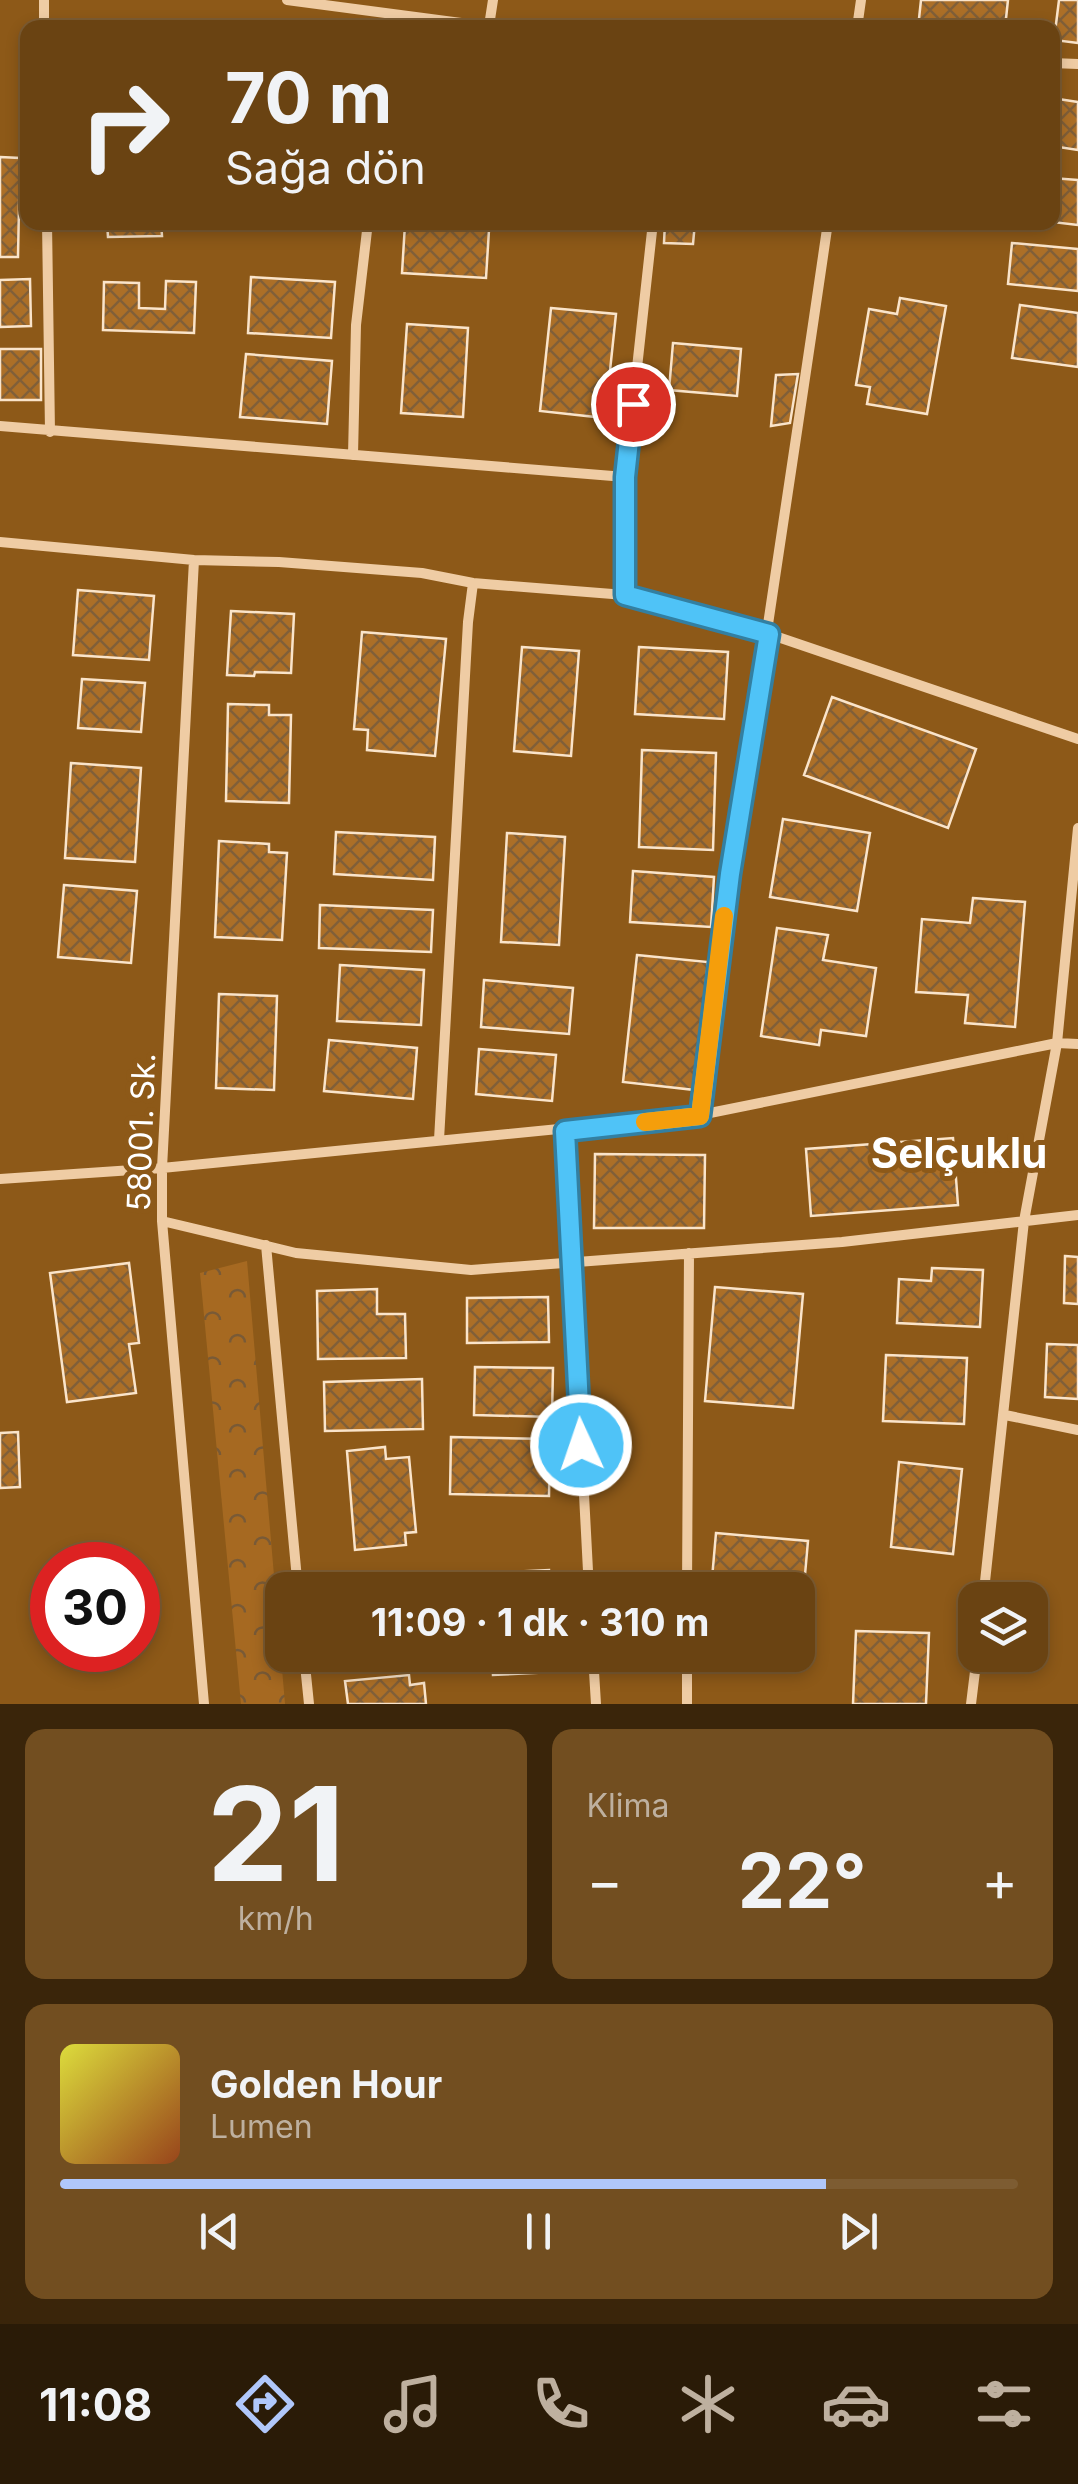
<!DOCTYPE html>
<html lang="tr">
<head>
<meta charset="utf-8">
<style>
  body { margin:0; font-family:Inter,sans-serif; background:#724e20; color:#f1f3f6; height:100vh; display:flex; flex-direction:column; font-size:38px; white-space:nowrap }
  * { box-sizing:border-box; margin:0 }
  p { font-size:32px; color:#beb09f }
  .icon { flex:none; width:55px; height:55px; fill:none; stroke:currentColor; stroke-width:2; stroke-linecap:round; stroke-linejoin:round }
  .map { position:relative; height:1704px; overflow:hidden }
  .details { display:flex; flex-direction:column; gap:25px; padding:25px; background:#3a250a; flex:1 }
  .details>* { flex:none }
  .guide { position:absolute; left:20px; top:20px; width:1040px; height:210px; border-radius:20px; box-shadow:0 5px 15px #0003,0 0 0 2px #7d5c32; background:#6a4312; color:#f1f3f6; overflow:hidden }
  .fabs { position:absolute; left:958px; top:1582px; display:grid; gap:20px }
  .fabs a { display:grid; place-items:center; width:90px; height:90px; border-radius:20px; background:#6a4312; box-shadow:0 5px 15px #0003,0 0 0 2px #7d5c32; font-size:50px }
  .speed { position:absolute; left:30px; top:1542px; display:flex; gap:20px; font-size:50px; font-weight:700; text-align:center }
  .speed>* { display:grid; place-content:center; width:130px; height:130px; border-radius:50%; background:#6a4312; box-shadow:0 5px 15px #0003,0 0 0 2px #7d5c32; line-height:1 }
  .speed .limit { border:15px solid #d22; background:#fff; color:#111 }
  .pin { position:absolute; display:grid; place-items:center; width:85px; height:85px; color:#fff; margin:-42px; border:5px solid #fff; border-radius:50%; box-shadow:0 2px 10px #0007 }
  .me { position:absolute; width:110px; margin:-55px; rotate:357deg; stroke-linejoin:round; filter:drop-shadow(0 0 8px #0008) }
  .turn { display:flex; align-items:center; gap:35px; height:210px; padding:0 40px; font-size:45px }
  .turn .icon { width:130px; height:130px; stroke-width:2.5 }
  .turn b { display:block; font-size:70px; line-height:85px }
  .big { font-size:75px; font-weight:700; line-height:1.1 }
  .details .widget { flex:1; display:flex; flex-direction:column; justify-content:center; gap:15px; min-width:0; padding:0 35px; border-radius:20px; background:#724e20 }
  .details .dial { align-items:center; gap:0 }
  .dial b { font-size:130px; line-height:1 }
  .song { display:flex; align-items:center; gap:30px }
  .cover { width:120px; height:120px; border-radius:15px; background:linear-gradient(135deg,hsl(60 70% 55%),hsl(20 70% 35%)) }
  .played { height:10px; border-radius:5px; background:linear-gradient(90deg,#b0c7fa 80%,#7d5c32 80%) }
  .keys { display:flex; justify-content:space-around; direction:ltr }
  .heat { display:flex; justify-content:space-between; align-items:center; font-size:55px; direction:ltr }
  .details .tiles { flex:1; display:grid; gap:25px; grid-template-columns:1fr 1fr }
  .widget:last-child { grid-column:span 2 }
  .trip { position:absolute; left:265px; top:1572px; width:550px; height:100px; border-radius:20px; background:#6a4312; box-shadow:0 5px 15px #0003,0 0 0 2px #7d5c32; font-weight:700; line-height:100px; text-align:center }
  .tab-bar { display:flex; height:160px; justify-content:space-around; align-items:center; background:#2a1b07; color:#beb09f }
  .tab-bar .icon { width:70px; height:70px }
  .tab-bar .active { color:#b0c7fa }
  .tab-bar b { font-size:45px; color:#f1f3f6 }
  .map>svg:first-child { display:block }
</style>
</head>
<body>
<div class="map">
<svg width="1078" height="1704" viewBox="0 0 1078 1704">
  <defs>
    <pattern id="park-crowns" width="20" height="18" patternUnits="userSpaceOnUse" patternTransform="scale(2.5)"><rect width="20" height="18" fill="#a66921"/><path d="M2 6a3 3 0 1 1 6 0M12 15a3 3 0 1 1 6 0" fill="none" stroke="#795a36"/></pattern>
    <pattern id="building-cross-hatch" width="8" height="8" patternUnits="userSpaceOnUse" patternTransform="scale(2.5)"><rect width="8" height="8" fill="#ac6f27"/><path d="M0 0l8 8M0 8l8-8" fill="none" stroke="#815f38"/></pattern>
  </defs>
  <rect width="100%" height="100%" fill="#8d5918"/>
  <path fill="url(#park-crowns)" d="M 247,1261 L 285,1704 L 241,1704 L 200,1273 Z"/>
  <path fill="url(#building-cross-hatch)" stroke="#fae4ca" stroke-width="2.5" d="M 921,0 L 1008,0 L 1005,28 L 918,28 Z
    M 1059,0 L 1078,0 L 1078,43 L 1054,40 Z
    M 1052,98 L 1078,102 L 1078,150 L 1052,146 Z
    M 0,157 L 20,158 L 18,257 L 0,257 Z
    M 1052,178 L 1078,180 L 1078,225 L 1052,222 Z
    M 107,222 L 161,222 L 162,236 L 108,237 Z
    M 665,222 L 695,222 L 693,244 L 664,243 Z
    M 405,224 L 489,230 L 486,278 L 402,273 Z
    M 1012,243 L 1078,249 L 1078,291 L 1008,284 Z
    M 251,277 L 335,282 L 331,338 L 248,333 Z
    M 30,279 L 31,326 L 0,327 L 0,280 Z
    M 166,281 L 196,282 L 194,333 L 103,330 L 104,282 L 139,283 L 139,308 L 165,309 Z
    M 900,298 L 946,306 L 927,414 L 867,404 L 870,387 L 856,385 L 869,309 L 897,314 Z
    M 1020,305 L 1078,313 L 1078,367 L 1012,358 Z
    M 551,308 L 616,314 L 605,418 L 540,411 Z
    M 407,324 L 468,328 L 463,417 L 401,413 Z
    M 673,343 L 741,349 L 737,396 L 669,390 Z
    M 0,349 L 41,349 L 41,400 L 0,400 Z
    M 246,354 L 332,361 L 327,424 L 240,417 Z
    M 798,374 L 790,423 L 771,426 L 776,375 Z
    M 78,590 L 154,596 L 149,660 L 73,655 Z
    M 231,611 L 294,614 L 291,673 L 255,672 L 254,676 L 227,675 Z
    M 362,632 L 446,639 L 435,756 L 367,750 L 368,730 L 354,729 Z
    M 522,647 L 579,651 L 571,756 L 514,751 Z
    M 639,647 L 728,652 L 724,719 L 635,714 Z
    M 82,679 L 145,683 L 141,732 L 78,728 Z
    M 832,697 L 976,749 L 948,828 L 804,775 Z
    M 228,704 L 269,705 L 269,715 L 291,715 L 289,803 L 226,801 Z
    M 642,750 L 716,753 L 713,850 L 639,847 Z
    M 71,763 L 141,768 L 135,862 L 65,858 Z
    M 783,819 L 870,833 L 857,911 L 770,897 Z
    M 336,832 L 435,837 L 433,880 L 334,874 Z
    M 507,833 L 565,837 L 559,945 L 501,942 Z
    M 219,841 L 269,844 L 269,852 L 287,853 L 282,940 L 215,937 Z
    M 633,871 L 714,877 L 711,927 L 630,922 Z
    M 64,885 L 137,891 L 131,963 L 58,957 Z
    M 973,898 L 1025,902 L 1015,1027 L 965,1023 L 968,995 L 916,992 L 922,919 L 970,923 Z
    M 320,905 L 433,910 L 431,952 L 319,948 Z
    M 777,928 L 828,935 L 823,960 L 876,968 L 866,1036 L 821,1030 L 819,1045 L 761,1036 Z
    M 637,955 L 708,962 L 695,1090 L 623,1082 Z
    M 340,965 L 424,970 L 421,1025 L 337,1021 Z
    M 484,980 L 573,988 L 569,1034 L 481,1027 Z
    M 219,994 L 277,996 L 274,1090 L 216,1088 Z
    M 329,1040 L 417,1048 L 413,1099 L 324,1091 Z
    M 479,1049 L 556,1055 L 552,1101 L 476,1094 Z
    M 953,1138 L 958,1205 L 811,1216 L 806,1149 Z
    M 595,1154 L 705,1155 L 704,1228 L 594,1228 Z
    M 1065,1256 L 1078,1257 L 1078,1304 L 1064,1303 Z
    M 129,1263 L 139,1343 L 129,1344 L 136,1393 L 67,1402 L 50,1273 Z
    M 932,1268 L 983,1270 L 980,1327 L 897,1323 L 899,1279 L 931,1281 Z
    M 715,1287 L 803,1294 L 793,1408 L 705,1401 Z
    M 377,1289 L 377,1314 L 405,1314 L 406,1358 L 318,1359 L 317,1291 Z
    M 548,1297 L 549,1342 L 467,1343 L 467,1298 Z
    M 1047,1344 L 1078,1345 L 1078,1399 L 1045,1397 Z
    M 886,1355 L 967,1358 L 964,1424 L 883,1421 Z
    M 475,1367 L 553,1368 L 552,1417 L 474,1415 Z
    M 422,1379 L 423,1429 L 325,1431 L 324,1382 Z
    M 18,1432 L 20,1487 L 0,1488 L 0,1433 Z
    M 451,1437 L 550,1439 L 549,1496 L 450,1494 Z
    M 385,1447 L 386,1459 L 409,1457 L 416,1532 L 405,1533 L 406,1545 L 355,1550 L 347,1451 Z
    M 899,1462 L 962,1469 L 953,1554 L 891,1547 Z
    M 716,1533 L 808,1541 L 799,1642 L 798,1590 L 711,1590 Z
    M 549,1570 L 550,1590 L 488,1590 L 487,1573 Z
    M 856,1631 L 929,1633 L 926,1704 L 853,1704 Z
    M 492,1655 L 572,1655 L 573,1671 L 493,1675 Z
    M 409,1675 L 410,1685 L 424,1683 L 426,1704 L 348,1704 L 345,1681 Z"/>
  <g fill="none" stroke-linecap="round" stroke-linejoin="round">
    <path stroke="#efcca4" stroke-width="10" d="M 44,0 L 44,28
      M 287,0 L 499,28
      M 489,26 L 493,0
      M 857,28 L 861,0
      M 1052,63 L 1078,64
      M 47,222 L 50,432
      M 0,426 L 625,477
      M 353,455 L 356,325 L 368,222
      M 0,542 L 194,560 L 279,562 L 422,573 L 473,583 L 625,595 L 769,634 L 1078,739
      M 194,560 L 162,1168 L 162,1221 L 204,1704
      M 625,595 L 625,477 L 653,222
      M 700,1115 C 736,817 785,520 828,222
      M 565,1131 L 589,1590
      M 439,1140 L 468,622 L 473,583
      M 0,1179 L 162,1168 L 700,1115 L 1057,1043 L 1078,1044
      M 162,1221 L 296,1253 L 471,1270 L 842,1242 L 1078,1215
      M 266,1245 L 298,1590
      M 1005,1415 L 1078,1430
      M 687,1590 L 689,1253
      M 983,1600 L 1024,1221 L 1057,1043 L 1078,828
      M 304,1655 L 309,1704
      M 593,1655 L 596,1704
      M 687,1704 L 687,1655
      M 971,1704 L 977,1655"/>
  </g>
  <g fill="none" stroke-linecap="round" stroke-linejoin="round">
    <g stroke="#337fa1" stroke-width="25">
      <path id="route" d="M 581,1445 L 565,1131 L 700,1116 L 730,874 L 769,634 L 625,595 L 625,477 L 633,404"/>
    </g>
    <use href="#route" stroke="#4fc3f7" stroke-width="18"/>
    <path stroke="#f59e0b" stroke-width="18" d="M 645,1122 L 700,1116 L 724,916"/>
  </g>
  <g text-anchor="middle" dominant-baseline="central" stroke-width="10" stroke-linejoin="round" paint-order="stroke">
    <g font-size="32" fill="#fff" stroke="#8d5918">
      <text transform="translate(141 1132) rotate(-88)">58001. Sk.</text>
    </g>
    <g font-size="42" font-weight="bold" fill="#fff" stroke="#8d5918">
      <text x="959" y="1152">Selçuklu</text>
    </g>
  </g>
</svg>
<div class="fabs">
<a><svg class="icon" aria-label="layers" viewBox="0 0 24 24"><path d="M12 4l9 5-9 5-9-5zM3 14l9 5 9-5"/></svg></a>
</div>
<div class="speed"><div class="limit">30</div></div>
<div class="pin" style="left:633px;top:404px;background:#d93025"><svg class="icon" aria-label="arrive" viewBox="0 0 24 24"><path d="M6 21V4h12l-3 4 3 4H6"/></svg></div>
<svg class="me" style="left:581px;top:1445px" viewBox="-20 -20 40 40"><circle r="17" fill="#4fc3f7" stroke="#fff" stroke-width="3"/><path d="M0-11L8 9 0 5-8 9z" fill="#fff"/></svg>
<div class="trip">11:09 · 1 dk · 310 m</div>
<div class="guide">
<div class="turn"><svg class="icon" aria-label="right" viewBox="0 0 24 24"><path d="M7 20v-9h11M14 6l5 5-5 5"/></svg><div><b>70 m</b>Sağa dön</div></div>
</div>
</div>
<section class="details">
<div class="tiles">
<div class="widget dial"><b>21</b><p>km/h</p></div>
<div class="widget"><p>Klima</p>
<div class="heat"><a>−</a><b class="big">22°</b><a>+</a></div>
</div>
<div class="widget">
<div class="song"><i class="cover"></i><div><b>Golden Hour</b><p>Lumen</p></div></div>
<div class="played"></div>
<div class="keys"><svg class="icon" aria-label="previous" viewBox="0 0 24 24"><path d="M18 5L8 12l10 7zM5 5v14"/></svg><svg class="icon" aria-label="pause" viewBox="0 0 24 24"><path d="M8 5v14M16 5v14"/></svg><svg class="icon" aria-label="next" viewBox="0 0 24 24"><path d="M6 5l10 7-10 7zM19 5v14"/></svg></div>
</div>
</div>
</section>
<nav class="tab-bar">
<b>11:08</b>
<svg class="icon active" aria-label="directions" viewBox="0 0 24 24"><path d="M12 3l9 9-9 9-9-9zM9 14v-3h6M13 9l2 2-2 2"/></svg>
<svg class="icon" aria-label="music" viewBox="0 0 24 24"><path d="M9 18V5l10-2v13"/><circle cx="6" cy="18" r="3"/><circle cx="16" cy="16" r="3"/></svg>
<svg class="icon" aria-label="phone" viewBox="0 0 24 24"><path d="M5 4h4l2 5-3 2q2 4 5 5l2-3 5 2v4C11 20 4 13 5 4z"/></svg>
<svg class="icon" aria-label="climate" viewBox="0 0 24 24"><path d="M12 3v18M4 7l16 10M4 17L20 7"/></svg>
<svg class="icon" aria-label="car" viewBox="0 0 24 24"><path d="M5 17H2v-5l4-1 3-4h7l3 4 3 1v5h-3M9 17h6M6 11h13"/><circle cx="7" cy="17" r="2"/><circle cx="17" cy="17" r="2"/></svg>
<svg class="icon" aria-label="filters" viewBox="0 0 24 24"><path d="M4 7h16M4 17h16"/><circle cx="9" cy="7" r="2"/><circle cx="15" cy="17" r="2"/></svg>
</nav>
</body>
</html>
